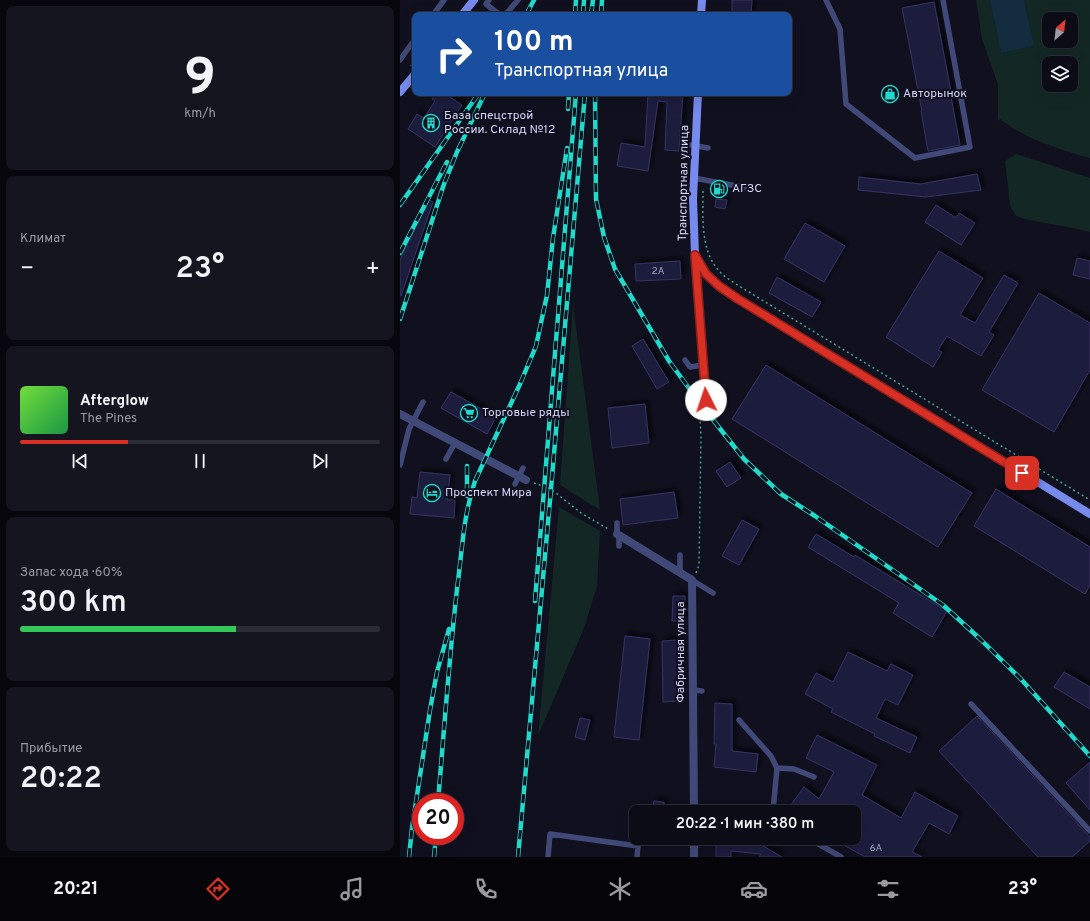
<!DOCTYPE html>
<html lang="ru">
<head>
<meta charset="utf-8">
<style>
  body { margin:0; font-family:Overpass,sans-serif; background:#151520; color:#f1f3f6; height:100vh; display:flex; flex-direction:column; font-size:15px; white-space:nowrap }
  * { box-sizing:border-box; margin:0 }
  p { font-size:13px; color:#9a9ba1 }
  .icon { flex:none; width:22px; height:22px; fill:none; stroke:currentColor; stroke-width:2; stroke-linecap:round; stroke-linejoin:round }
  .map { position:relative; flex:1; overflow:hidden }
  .sheet { display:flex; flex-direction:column; gap:6px; padding:6px; background:#07070d; width:400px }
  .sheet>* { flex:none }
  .banner { position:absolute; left:12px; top:12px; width:380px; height:84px; border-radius:8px; box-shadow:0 4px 16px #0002,0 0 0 1px #2c2c36; background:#1a4fa0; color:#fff; overflow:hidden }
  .needle { width:26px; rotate:28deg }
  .fabs { position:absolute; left:642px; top:12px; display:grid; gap:8px }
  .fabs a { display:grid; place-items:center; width:36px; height:36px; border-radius:8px; background:#0c0c17; box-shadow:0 4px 16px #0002,0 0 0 1px #2c2c36; font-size:20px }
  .speed { position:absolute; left:12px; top:793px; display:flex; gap:8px; font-size:20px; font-weight:700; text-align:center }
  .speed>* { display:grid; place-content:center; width:52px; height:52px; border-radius:50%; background:#0c0c17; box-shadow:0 4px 16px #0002,0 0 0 1px #2c2c36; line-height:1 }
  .speed .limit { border:6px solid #d22; background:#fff; color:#111 }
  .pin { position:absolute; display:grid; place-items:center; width:34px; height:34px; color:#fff; margin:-17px; border-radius:8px; box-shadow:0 2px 6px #0006 }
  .me { position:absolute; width:44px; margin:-22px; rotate:356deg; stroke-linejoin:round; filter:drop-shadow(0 0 3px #0008) }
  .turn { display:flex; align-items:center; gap:14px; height:84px; padding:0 16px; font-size:18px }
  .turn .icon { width:52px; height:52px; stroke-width:2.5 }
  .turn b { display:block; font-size:28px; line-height:34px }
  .big { font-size:30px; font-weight:600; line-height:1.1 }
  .sheet .card { flex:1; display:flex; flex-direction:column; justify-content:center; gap:6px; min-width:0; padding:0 14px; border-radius:8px; background:#151520 }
  .sheet .dial { align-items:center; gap:0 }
  .dial b { font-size:52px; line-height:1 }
  .song { display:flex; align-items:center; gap:12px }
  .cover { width:48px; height:48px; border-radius:6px; background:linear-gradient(135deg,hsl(100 70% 55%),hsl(140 70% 35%)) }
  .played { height:4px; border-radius:2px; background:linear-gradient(90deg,#d93025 30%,#2c2c36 30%) }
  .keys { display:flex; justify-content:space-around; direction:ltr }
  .heat { display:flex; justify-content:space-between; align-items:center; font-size:22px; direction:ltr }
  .charge { height:6px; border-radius:3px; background:linear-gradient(90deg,#34c759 60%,#2c2c36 0) }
  .trip { position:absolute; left:229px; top:805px; width:232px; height:40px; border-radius:8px; background:#0c0c17; box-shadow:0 4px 16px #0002,0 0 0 1px #2c2c36; font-weight:600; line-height:40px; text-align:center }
  .tabs { display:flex; height:64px; justify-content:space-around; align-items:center; background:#050509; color:#9a9ba1 }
  .tabs .icon { width:28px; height:28px }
  .tabs .selected { color:#d93025 }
  .tabs b { font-size:18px; color:#f1f3f6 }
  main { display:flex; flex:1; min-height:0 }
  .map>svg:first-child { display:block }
</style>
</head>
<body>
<main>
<section class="sheet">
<div class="card dial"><b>9</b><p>km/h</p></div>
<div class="card"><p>Климат</p>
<div class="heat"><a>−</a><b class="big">23°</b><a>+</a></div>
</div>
<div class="card">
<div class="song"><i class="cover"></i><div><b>Afterglow</b><p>The Pines</p></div></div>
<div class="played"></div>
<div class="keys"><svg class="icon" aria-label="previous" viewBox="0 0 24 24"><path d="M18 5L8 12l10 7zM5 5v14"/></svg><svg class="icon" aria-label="pause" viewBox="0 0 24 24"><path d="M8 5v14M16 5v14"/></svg><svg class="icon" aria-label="next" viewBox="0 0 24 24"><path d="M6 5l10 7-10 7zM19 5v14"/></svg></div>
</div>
<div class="card"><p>Запас хода · 60%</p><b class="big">300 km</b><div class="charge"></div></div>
<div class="card"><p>Прибытие</p><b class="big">20:22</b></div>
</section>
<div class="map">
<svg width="690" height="857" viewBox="0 0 690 857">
  <defs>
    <filter id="shadow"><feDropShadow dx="3.5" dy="-3.5" stdDeviation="2" flood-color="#0009"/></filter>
  </defs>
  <rect width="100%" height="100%" fill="#10101f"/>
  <path fill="#132824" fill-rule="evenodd" d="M 576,0 L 590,0 L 601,53 L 633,46 L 624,0 L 690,0 L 690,158 C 659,149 625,139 600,119 L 598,121 L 598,85 L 582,39 ZM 649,19 L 671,19 L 671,41 L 649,41 ZM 649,63 L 671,63 L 671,85 L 649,85 Z
    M 616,154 L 690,178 L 690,232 C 666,225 640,224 616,216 L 610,205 L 605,161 Z
    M 173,304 L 200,510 L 160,485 Z
    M 159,507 L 200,531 L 197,586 L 184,628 L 138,736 Z"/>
  <path fill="#132d3f" d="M 590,0 L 624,0 L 634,46 L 601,53 Z"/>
  <path fill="#1f1e3d" stroke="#343366" filter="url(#shadow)" d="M 332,0 L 352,0 L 351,15 L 332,15 Z
    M 534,2 L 552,97 L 551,97 L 560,145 L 528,151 L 521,111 L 522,111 L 502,8 Z
    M 36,93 L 44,93 L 62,105 L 35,147 L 8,129 L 17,114 L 24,118 L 35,101 L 32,99 Z
    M 248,93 L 283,93 L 279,151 L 265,150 L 267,102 L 258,101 L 248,171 L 217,166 L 221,143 L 245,147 Z
    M 577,174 L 581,190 L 526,197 L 458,190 L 459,177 L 520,184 Z
    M 316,199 L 327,200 L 325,209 L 315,207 Z
    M 29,200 L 33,202 L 1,296 L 0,296 L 0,260 Z
    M 536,205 L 556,218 L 559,213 L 575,223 L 561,245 L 525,222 Z
    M 405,223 L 445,246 L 424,282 L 384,259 Z
    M 539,251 L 583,278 L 560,315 L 575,323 L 604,275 L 618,283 L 589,332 L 594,335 L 581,356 L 547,336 L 538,350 L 542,352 L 533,367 L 486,337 Z
    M 677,258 L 690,261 L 690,279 L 673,275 Z
    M 280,261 L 281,279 L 236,281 L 235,264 Z
    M 377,277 L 421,302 L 412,317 L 369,293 Z
    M 639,293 L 690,323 L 690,370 L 654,432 L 582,390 Z
    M 243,339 L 269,382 L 257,389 L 232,346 Z
    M 366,365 L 572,493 L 538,547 L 332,419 Z
    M 51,392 L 96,417 L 87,434 L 41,408 Z
    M 245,404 L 249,443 L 212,448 L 208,408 Z
    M 330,462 L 341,478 L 327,487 L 316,471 Z
    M 20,472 L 50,475 L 47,500 L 55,500 L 54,518 L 10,514 L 12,497 L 17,498 Z
    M 596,489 L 690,547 L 690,585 L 685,594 L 574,526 Z
    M 274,492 L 278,518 L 223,525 L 220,499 Z
    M 342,520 L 359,529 L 339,565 L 322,556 Z
    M 416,534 L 454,557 L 455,555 L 547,611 L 532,637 L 493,613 L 499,603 L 408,547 Z
    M 273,596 L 285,596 L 284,621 L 272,621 Z
    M 225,636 L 250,639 L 239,740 L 214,737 Z
    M 278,640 L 280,701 L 263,702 L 262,641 Z
    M 448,652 L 487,671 L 491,664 L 513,675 L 498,705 L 485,699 L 476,718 L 517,737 L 510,753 L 474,736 L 475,734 L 431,712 L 433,709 L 405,694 L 416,673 L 433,682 Z
    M 664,672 L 690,687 L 690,709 L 654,687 Z
    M 315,703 L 332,704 L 332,751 L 358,754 L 356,772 L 314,767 L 316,744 L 314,744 Z
    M 577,716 L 690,837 L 690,841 L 672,857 L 638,857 L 539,751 Z
    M 180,718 L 190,720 L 185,740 L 175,737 Z
    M 417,735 L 477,765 L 462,795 L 501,818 L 515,792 L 558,816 L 549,834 L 529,823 L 512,852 L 522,857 L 465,857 L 431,838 L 454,838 L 454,812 L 392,812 L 388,809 L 404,787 L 419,799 L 434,772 L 406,758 Z
    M 690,762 L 690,810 L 666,783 Z
    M 254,801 L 264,802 L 263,812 L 252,812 Z
    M 316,838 L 359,838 L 358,843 L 382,857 L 359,857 L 361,854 L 331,851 L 331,857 L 316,857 Z"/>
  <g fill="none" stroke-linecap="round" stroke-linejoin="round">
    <path stroke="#3ea38a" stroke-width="1.5" stroke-dasharray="2 3" stroke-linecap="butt" d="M 11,66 L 15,61
      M 303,191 C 303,219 300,252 321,273 C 326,278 333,282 339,286 L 690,500
      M 134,483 L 151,489 L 181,513 L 210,530
      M 296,573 L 299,565 L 301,435 L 300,418"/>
    <path stroke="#414978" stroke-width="5.5" d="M 89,0 L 86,4 L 100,15
      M 426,0 L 440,29 L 446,104 L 515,158 L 570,147 L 543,0
      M 33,15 L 44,0
      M 105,15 L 118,0
      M 0,60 L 15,39
      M 291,145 L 308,148
      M 294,178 L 353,189
      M 296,259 L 305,400 L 311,406
      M 285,360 L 290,367 L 303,365
      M 295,412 L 302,406 L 305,400
      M 46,459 L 55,443
      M 0,465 L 9,429 L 23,402
      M 115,484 L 123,468
      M 217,534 L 217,523
      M 219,546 L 219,536
      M 280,572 L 280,555
      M 292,580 L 313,593
      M 293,690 L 302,691
      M 571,704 L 690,831
      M 339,720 L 371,756 L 377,768 L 373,811 L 375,812
      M 377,768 L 394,769 L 414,777
      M 408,838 L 441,857
      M 148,857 L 150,834 L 238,846 L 237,857"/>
    <path stroke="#414978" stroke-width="8" d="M 0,414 L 126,480
      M 217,534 L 292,580 L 294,812
      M 294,838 L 294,857"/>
    <path stroke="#778aed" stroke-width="8" d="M 62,15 L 74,0
      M 301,15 L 302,0
      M 0,92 L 15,74
      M 298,93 L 293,199 L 295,255 L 306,274 L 319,287 L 338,299 L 690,514"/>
    <g stroke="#1edbcb" stroke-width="4.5">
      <path id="rail" d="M 126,15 L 134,0
        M 175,15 L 176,0
        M 183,15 L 184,0
        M 191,15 L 193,0
        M 201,15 L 202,0
        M 195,93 L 196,199 L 204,237 L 215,269 L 269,361 L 302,406 L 344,459 L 381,494 L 415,516 L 543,605 L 579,638 L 620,678 L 690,756
        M 168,109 L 169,93
        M 0,205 L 79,93
        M 0,253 L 47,162
        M 0,319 L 44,184 L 57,152 L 85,93
        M 67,466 L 67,496
        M 135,601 L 176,93
        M 38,802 C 44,731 49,660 57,589 C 62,553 63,516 75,481 L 120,384 L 136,346 L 147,295 L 153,238 L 167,148
        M 9,857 L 12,828 L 30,710 L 37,672 L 49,629
        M 34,857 L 36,836
        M 118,857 L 151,489 L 185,93"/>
    </g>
    <use href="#rail" stroke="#10101f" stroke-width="3" stroke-dasharray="9" stroke-linecap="butt"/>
  </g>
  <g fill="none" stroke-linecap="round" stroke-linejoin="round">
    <g stroke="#8d1f18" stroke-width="10">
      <path id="route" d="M 306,400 L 295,255 L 306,274 L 319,286 L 338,299 L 622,473"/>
    </g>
    <use href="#route" stroke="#d93025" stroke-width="7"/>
  </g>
  <defs>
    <g id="shop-ring" transform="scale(0.9)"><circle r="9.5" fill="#10101f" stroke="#1edbcb" stroke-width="1.5"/><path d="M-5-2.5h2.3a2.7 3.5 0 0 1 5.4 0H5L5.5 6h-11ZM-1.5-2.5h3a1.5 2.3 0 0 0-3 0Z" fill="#1edbcb"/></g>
    <g id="building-ring" transform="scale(0.9)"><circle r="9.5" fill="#10101f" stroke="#1edbcb" stroke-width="1.5"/><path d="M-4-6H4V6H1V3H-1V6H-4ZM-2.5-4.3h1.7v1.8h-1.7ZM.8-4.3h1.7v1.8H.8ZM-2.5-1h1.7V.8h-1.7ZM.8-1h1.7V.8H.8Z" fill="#1edbcb"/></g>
    <g id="fuel-ring" transform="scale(0.9)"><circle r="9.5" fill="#10101f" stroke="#1edbcb" stroke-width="1.5"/><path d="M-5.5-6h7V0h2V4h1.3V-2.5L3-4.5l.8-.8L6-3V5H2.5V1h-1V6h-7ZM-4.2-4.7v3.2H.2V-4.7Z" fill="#1edbcb"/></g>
    <g id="supermarket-ring" transform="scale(0.9)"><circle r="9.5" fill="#10101f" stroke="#1edbcb" stroke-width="1.5"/><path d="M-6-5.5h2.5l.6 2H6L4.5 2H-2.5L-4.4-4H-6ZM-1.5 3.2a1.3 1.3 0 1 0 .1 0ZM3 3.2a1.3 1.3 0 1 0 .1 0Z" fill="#1edbcb"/></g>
    <g id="hotel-ring" transform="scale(0.9)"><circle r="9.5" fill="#10101f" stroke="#1edbcb" stroke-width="1.5"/><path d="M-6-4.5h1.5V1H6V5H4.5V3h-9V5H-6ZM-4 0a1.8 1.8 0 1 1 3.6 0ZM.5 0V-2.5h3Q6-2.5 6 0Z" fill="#1edbcb"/></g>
  </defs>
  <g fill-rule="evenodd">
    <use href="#shop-ring" x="490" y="94"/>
    <use href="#building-ring" x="31" y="123"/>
    <use href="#fuel-ring" x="319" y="189"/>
    <use href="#supermarket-ring" x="69" y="413"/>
    <use href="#hotel-ring" x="32" y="493"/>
  </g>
  <g text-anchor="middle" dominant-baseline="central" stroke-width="4" stroke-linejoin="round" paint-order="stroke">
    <g font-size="10" fill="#a6a8ca">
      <text x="258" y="271">2А</text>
      <text x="476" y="848">6А</text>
    </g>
    <g font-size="12" fill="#d3d6f9" stroke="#10101f" text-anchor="start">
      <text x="503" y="94">Авторынок</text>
      <text x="44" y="116">База спецстрой<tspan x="44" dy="14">России. Склад №12</tspan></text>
      <text x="332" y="189">АГЗС</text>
      <text x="82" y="413">Торговые ряды</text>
      <text x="45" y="493">Проспект Мира</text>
    </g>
    <g font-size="12" fill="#d3d6f9" stroke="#10101f">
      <text transform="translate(284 183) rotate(-89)">Транспортная улица</text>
      <text transform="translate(281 652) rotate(-90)">Фабричная улица</text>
    </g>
  </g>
</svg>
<div class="fabs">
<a><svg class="needle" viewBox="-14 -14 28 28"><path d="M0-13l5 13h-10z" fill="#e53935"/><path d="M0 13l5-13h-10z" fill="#9a9ba1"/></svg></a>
<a><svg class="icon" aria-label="layers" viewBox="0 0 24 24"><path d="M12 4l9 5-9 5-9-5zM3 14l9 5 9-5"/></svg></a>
</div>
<div class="speed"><div class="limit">20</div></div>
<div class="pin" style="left:622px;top:473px;background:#d93025"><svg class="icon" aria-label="arrive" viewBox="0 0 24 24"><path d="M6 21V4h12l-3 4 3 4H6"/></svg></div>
<svg class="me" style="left:306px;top:400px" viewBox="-20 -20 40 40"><circle r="19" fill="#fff"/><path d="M0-13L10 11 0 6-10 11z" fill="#d93025"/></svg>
<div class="trip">20:22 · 1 мин · 380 m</div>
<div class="banner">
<div class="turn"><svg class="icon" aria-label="right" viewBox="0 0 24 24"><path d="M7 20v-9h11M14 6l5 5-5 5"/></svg><div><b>100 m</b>Транспортная улица</div></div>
</div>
</div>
</main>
<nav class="tabs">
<b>20:21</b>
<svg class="icon selected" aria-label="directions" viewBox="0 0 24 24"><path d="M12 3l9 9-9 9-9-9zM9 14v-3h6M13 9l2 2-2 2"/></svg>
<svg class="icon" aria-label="music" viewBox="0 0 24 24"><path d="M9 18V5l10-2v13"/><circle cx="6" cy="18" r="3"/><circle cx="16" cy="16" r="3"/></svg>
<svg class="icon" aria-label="phone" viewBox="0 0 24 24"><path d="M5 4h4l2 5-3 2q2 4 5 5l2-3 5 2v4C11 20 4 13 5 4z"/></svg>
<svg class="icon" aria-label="climate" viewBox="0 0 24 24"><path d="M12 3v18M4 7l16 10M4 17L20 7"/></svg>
<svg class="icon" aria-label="car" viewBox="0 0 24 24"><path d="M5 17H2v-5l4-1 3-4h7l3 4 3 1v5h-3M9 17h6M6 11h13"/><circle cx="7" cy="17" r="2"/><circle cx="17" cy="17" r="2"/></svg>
<svg class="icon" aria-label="filters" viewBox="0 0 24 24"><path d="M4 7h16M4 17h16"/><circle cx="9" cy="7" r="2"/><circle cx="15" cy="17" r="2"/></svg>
<b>23°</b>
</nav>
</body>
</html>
